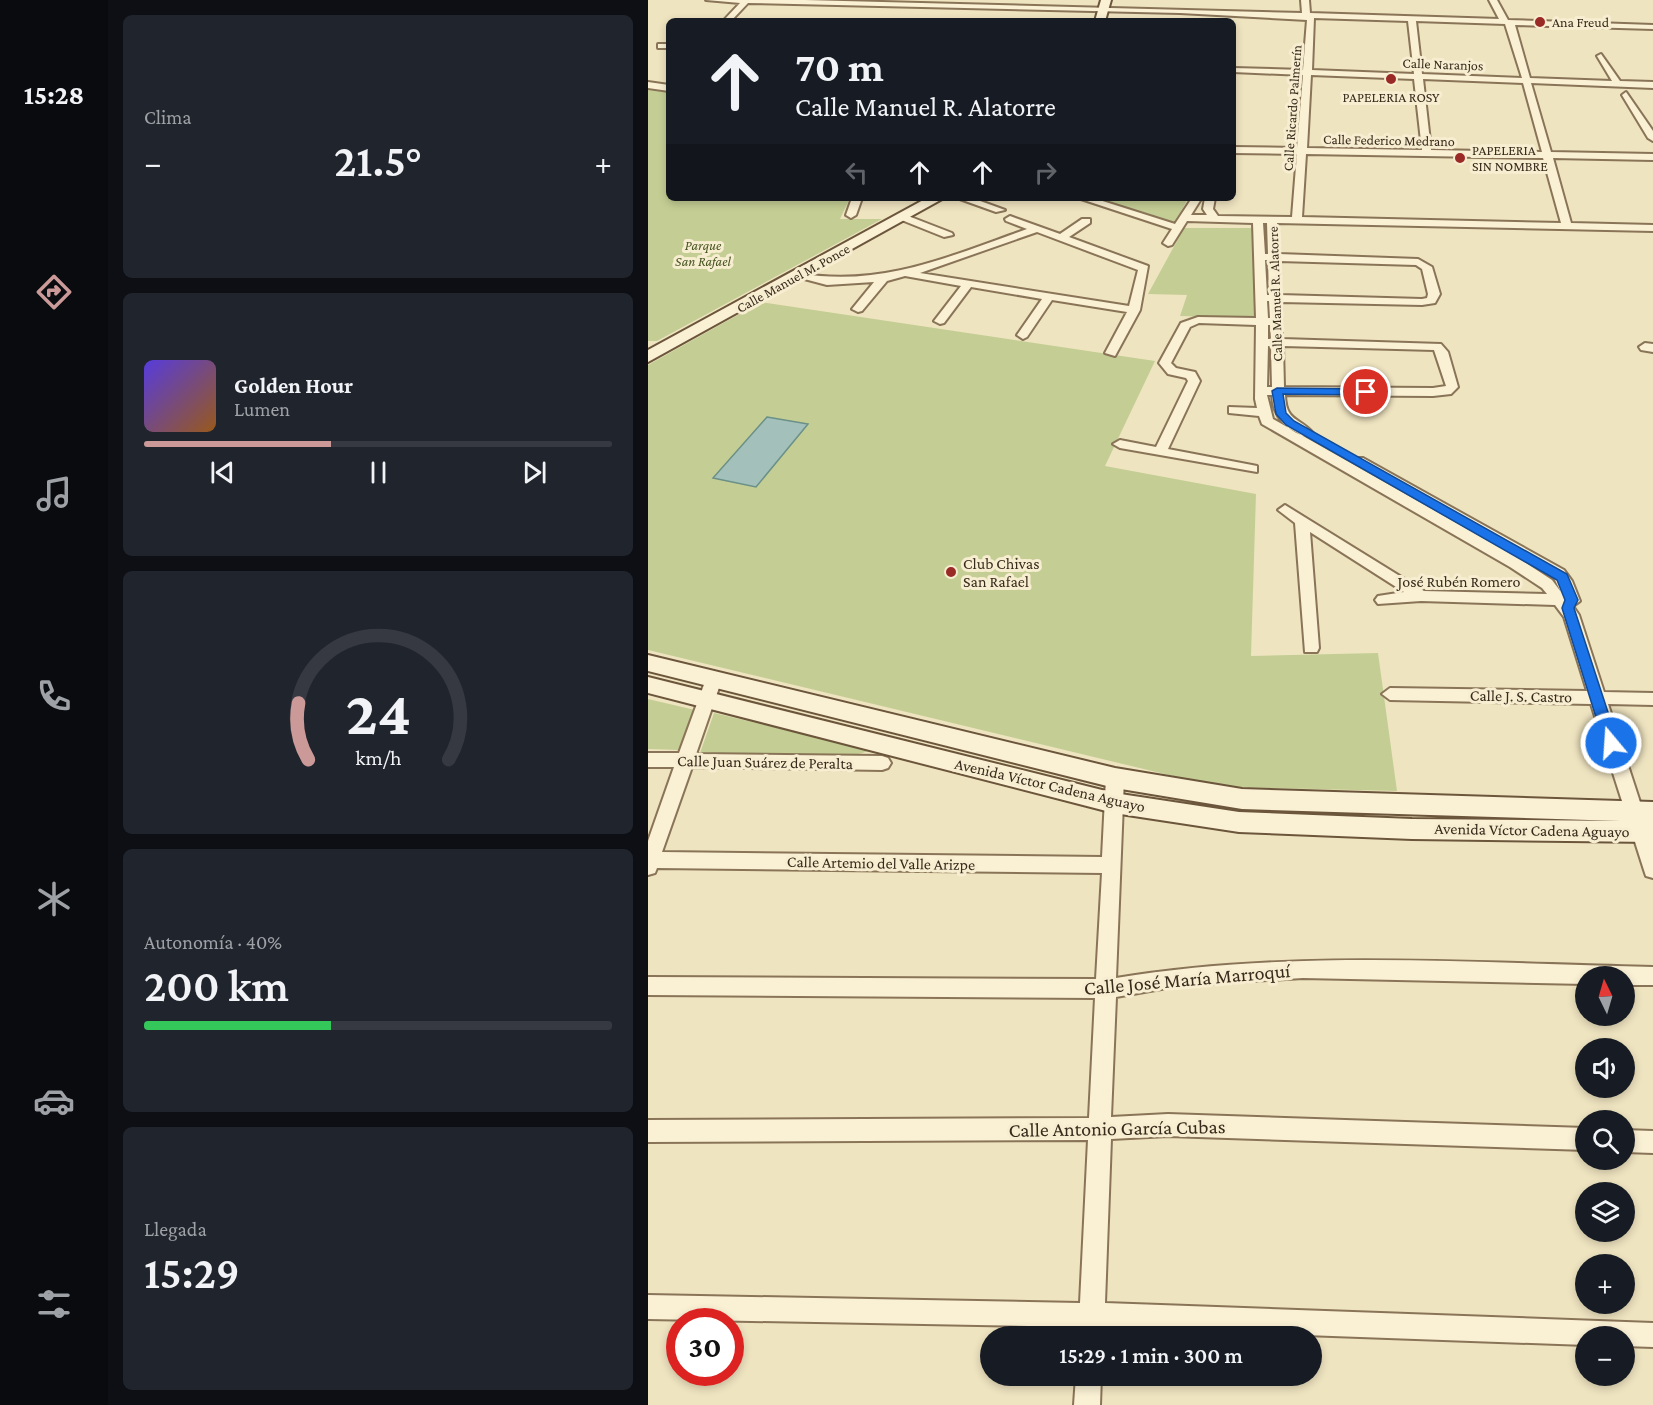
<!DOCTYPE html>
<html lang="es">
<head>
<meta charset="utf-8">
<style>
  body { margin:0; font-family:"Crimson Pro",serif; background:#20242c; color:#f1f3f6; height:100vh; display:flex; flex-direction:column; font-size:22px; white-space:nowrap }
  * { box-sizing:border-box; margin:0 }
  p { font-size:20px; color:#9ea1a6 }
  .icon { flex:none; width:33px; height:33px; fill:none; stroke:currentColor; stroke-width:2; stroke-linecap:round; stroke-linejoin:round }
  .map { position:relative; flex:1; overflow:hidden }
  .details { display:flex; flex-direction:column; gap:15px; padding:15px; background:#0d0f14; width:540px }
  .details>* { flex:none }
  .hud { position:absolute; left:18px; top:18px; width:570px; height:183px; border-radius:9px; box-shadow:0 3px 9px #0003; background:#171b24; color:#f1f3f6; overflow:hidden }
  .needle { width:39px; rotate:355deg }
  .controls { position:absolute; left:927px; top:966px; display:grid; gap:12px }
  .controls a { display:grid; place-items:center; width:60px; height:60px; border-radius:50%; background:#171b24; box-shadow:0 3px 9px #0003; font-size:30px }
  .speed { position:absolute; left:18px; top:1308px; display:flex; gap:12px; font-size:30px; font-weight:700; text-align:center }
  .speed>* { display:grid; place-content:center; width:78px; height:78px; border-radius:50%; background:#171b24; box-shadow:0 3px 9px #0003; line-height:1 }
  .speed .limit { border:9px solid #d22; background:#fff; color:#111 }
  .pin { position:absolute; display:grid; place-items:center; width:51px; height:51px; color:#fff; margin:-26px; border:3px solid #fff; border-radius:50%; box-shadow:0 2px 6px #0007 }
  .me { position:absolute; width:66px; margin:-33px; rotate:342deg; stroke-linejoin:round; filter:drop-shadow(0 0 4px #0008) }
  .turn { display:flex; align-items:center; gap:21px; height:126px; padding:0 30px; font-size:27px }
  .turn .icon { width:78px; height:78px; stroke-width:2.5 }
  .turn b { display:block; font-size:42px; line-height:51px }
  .lanes { display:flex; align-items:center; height:57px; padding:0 30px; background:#0003; justify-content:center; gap:30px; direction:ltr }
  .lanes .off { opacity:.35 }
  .big { font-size:45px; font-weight:600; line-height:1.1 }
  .details .tile { flex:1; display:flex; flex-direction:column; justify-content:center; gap:9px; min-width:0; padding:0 21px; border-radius:9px; background:#20242c }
  .details .dial { align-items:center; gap:0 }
  .dial svg { height:156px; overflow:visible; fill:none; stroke:#363941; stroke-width:7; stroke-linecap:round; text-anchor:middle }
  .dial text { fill:#f1f3f6; stroke:none }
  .song { display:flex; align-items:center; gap:18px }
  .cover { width:72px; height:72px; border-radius:9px; background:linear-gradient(135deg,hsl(250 70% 55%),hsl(30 70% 35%)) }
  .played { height:6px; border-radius:3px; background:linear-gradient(90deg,#ca9998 40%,#363941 40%) }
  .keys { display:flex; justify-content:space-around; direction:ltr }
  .heat { display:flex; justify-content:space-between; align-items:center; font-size:33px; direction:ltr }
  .charge { height:9px; border-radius:4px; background:linear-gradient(90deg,#34c759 40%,#363941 0) }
  .trip { position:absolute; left:332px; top:1326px; width:342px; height:60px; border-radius:30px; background:#171b24; box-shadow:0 3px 9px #0003; font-weight:600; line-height:60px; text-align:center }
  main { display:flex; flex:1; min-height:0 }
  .tabs { display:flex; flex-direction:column; width:108px; justify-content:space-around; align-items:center; background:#090b0e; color:#9ea1a6 }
  .tabs .icon { width:42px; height:42px }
  .tabs .selected { color:#ca9998 }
  .tabs b { font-size:27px; color:#f1f3f6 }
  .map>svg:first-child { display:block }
</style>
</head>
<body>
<main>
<nav class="tabs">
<b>15:28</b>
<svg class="icon selected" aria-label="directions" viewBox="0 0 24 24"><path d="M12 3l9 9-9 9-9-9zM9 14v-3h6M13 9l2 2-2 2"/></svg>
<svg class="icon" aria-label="music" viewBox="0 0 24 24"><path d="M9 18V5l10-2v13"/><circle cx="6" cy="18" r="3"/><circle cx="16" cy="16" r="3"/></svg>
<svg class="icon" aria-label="phone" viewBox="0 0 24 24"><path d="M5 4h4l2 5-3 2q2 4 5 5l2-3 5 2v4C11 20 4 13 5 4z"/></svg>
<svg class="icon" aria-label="climate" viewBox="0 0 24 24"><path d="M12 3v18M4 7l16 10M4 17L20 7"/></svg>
<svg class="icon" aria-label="car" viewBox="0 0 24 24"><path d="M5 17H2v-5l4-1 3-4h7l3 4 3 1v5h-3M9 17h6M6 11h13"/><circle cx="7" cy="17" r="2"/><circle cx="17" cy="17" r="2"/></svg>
<svg class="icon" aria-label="filters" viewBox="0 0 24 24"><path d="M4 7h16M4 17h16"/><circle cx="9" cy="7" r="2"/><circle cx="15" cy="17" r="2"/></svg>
</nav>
<section class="details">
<div class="tile"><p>Clima</p>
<div class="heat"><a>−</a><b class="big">21.5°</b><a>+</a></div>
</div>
<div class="tile">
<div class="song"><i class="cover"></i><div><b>Golden Hour</b><p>Lumen</p></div></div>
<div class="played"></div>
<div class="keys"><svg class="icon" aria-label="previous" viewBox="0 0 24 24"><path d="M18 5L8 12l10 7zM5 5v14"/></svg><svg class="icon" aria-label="pause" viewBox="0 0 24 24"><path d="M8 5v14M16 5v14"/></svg><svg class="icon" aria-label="next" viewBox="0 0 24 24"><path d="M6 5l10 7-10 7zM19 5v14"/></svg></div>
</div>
<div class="tile dial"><svg viewBox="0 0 100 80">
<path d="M14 69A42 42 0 1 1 86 69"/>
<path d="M14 69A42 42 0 0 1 9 40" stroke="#ca9998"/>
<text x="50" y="56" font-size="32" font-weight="700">24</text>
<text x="50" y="72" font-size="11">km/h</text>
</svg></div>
<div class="tile"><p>Autonomía · 40%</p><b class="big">200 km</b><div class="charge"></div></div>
<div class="tile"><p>Llegada</p><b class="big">15:29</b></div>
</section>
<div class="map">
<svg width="1005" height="1405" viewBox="0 0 1005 1405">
  <rect width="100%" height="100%" fill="#efe4c0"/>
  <path fill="#c4ce94" d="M 0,89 L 21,91 L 21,198 L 202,198 L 192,219 L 234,219 L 9,341 L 0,341 Z
    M 443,198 L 540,198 L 527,224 Z
    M 536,228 L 605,228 L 609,318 L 532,316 L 539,295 L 500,294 Z
    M 113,302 L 507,361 L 457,466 L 608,494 L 603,656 L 730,653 L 749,791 L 580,787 L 554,783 L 0,650 L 0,365 Z
    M 0,699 L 47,710 L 31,750 L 0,749 Z
    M 66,713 L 223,750 C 169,770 109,758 52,753 Z"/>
  <path fill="#a3c1ba" stroke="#6a9088" stroke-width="1.5" d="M 119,417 L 160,424 L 108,487 L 65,478 Z"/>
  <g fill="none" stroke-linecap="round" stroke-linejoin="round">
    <g stroke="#897458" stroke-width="4">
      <path id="street" d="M 58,0 L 157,0 L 654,13 L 653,0 L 661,0 L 662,13 L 851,19 L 841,0 L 849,0 L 860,20 L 1005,25 L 1005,29 L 867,25 L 882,78 L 964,81 L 949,56 L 953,54 L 972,81 L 1005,82 L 1005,88 L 883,83 L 903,152 L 1005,154 L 1005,160 L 905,158 L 923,223 L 1005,225 L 1005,231 L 629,223 L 631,254 L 770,259 L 784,267 L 792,294 L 787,303 L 774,305 L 633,302 L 634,339 L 793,344 L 800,352 L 810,387 L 803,394 L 785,396 L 637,395 C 638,422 651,417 665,433 L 659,437 C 638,431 625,416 624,395 L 619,395 L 625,419 L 872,559 L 904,580 L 913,592 L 906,578 L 703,461 L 705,458 L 715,458 L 916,570 L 924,581 L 932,601 L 925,606 L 931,615 L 956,692 L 1005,693 L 1005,705 L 960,704 L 1005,842 L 1005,878 L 998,876 L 996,870 L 943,704 L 742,700 L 734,694 L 742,688 L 939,691 L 916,617 L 907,605 L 773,601 L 730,604 L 727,600 L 730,596 L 756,592 L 662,532 L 671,648 L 669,652 L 657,652 L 647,523 L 630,510 L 637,505 L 776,591 L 899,594 L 894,588 L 862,567 L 614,424 L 611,416 L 581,413 L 581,407 L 609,408 L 607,399 L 608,325 L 551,323 L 542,327 L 523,363 L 528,368 L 547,372 L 552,381 L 520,449 L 604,465 L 609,466 L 609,472 L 472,448 L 465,444 L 472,440 L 508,447 L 540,381 L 538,378 L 520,374 L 511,363 L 533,323 L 550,317 L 608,318 L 605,223 L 539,221 L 524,245 L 520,246 L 515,243 L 524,229 L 430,198 L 445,198 L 527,224 L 544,198 L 553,199 L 543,215 L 559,215 L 555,209 L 557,198 L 567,198 L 565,209 L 570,216 L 644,217 L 649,154 L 585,153 L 585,147 L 649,148 L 655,75 L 585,72 L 585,68 L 655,70 L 659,20 L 532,13 L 100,3 L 83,21 L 75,21 L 92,3 ZM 666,18 L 760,21 L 766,74 L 664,70 ZM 768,21 L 857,24 L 874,78 L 774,74 ZM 663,75 L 766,79 L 774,150 L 659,148 ZM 775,79 L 875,83 L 894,152 L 783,150 ZM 658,154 L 895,158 L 913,223 L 654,217 ZM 615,223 L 619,223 L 620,254 L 617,254 ZM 617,260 L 620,260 L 621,295 L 619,295 ZM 631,261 L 768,265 L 774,269 L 780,294 L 779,298 L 774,299 L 632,295 ZM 619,301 L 621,301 L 622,318 L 620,318 ZM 620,325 L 622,325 L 623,339 L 620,339 ZM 620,346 L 623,346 L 624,387 L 619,387 ZM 635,346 L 786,350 L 798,386 L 785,388 L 636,387 Z
        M 10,44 L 21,44 L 21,48 L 10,48 Z
        M 0,82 L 21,85 L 21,91 L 0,88 Z
        M 978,92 L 1005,131 L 1005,141 L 1000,138 L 974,95 Z
        M 204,198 L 214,198 L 208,215 L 203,218 L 198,215 Z
        M 309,198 L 324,198 L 357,210 L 348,212 Z
        M 255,214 L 304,233 L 305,235 L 296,237 L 251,219 L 251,215 Z
        M 362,216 L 412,234 L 434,219 L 442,219 L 442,223 L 421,237 L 500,266 L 492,310 L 467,356 L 457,353 L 479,312 L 404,300 L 379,337 L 375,339 L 369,335 L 394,299 L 323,287 L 296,323 L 292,324 L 286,321 L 313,286 L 257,276 L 239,281 L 214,311 L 210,312 L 204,309 L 226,282 L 179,285 L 145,276 L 150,273 C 233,288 302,256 379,229 L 358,221 L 357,219 ZM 389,232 L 490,270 L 481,306 L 272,273 Z
        M 997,343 L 1005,344 L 1005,352 L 993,350 L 991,347 Z
        M 66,673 L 74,679 L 48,754 L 234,756 L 240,758 L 243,763 L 240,768 L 234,770 L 44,767 L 14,852 L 454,857 L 458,778 L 461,773 L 467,771 L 473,773 L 476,778 L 468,978 C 645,949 826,963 1005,967 L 1005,985 L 976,985 L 976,976 L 938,976 L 938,984 L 655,978 L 536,985 L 468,997 L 463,1117 L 520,1114 L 938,1128 L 938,1150 L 520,1136 L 463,1139 L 457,1303 L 1005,1323 L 1005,1347 L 976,1346 L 976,1336 L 938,1336 L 938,1345 L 456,1328 L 455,1336 L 431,1336 L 431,1327 L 0,1319 L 0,1295 L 432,1303 L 440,1140 L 0,1142 L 0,1120 L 441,1118 L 447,998 L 0,995 L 0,977 L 448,979 L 454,873 L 9,868 L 7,873 L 0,875 L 0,841 L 26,767 L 0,767 L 0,753 L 31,753 L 58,679 Z
        M 976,1130 L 1005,1131 L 1005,1153 L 976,1152 Z
        M 428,1376 L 453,1376 L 452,1405 L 426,1405 Z"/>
    </g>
    <g stroke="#6b553b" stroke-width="4">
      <path id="secondary" d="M 453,0 L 463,0 L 457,21 L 447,21 Z
        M 279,198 L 296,198 L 0,362 L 0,350 Z
        M 0,655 L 467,768 L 594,789 L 1005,802 L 1005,842 L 764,839 L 591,832 L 466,813 L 0,693 L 0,677 L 466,793 L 591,812 L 764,819 L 973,821 L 594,809 L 467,788 L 0,671 Z"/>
    </g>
    <use href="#street" fill="#faf0d4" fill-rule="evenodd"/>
    <use href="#secondary" fill="#faf0d4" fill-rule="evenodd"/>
  </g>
  <path fill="#1a73e8" stroke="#114b97" stroke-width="1.5" d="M 629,388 L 722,389 L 724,392 L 718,395 L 635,394 L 638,413 L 646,421 L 919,574 L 930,600 L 926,608 L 970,743 L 968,747 L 963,749 L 956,743 L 914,608 L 917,600 L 909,580 L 638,425 L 628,414 L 624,391 Z"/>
  <g fill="#9a2a25" stroke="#f7edd0" stroke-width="2">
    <circle cx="892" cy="22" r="6"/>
    <circle cx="743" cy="79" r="6"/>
    <circle cx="812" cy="158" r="6"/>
    <circle cx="303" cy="572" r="6"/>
  </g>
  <g text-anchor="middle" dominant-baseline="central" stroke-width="6" stroke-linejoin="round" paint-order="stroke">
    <g font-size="14" fill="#382b1c" stroke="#f7edd0" text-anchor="start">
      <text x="904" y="22">Ana Freud</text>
      <text x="743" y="97" text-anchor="middle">PAPELERIA ROSY</text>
      <text x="824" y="150">PAPELERIA<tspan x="824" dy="16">SIN NOMBRE</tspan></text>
    </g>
    <g font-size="14" fill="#382b1c" stroke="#f7edd0">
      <text transform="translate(795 64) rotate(2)">Calle Naranjos</text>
      <text transform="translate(644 108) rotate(-86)">Calle Ricardo Palmerín</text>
      <text transform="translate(741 140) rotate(1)">Calle Federico Medrano</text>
      <text transform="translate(145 278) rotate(-29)">Calle Manuel M. Ponce</text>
      <text transform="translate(627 294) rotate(-92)">Calle Manuel R. Alatorre</text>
    </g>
    <g font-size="14" font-style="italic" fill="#465522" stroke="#f7edd0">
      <text x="55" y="245">Parque<tspan x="55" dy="16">San Rafael</tspan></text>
    </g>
    <g font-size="16" fill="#382b1c" stroke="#f7edd0" text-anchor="start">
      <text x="315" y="563">Club Chivas<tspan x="315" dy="18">San Rafael</tspan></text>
    </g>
    <g font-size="16" fill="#382b1c" stroke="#f7edd0">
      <text x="811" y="581">José Rubén Romero</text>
      <text transform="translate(873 696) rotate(1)">Calle J. S. Castro</text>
      <text transform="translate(117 762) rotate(1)">Calle Juan Suárez de Peralta</text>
      <text transform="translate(402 785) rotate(13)">Avenida Víctor Cadena Aguayo</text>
      <text transform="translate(884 830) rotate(1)">Avenida Víctor Cadena Aguayo</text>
      <text transform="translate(233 863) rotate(1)">Calle Artemio del Valle Arizpe</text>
    </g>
    <g font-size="20" fill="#382b1c" stroke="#f7edd0">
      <text transform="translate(539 979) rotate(-5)">Calle José María Marroquí</text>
      <text transform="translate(469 1128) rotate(-1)">Calle Antonio García Cubas</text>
    </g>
  </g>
</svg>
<div class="controls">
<a><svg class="needle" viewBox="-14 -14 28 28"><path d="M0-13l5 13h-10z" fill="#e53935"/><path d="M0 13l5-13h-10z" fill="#9ea1a6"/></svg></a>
<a><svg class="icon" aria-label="sound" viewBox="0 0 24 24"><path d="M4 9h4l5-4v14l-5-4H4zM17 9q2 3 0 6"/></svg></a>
<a><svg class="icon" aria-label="search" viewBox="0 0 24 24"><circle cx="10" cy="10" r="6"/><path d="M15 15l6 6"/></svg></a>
<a><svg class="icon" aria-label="layers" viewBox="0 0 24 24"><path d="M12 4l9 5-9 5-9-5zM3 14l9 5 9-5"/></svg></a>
<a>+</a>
<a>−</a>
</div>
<div class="speed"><div class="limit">30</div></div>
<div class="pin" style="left:718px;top:392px;background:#d93025"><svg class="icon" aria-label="arrive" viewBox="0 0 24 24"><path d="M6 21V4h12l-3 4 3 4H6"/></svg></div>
<svg class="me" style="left:963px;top:743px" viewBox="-20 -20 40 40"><circle r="17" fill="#1a73e8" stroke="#fff" stroke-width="3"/><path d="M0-11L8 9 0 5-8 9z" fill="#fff"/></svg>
<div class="trip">15:29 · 1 min · 300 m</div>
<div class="hud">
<div class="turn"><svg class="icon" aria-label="ahead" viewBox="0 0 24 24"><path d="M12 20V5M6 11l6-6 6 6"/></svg><div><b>70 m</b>Calle Manuel R. Alatorre</div></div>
<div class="lanes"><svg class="icon off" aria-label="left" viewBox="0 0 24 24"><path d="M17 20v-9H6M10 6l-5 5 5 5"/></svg><svg class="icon" aria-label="ahead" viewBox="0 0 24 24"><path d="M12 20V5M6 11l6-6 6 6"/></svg><svg class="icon" aria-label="ahead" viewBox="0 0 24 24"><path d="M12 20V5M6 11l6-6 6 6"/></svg><svg class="icon off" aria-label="right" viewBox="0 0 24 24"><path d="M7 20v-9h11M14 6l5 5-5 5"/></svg></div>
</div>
</div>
</main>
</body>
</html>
